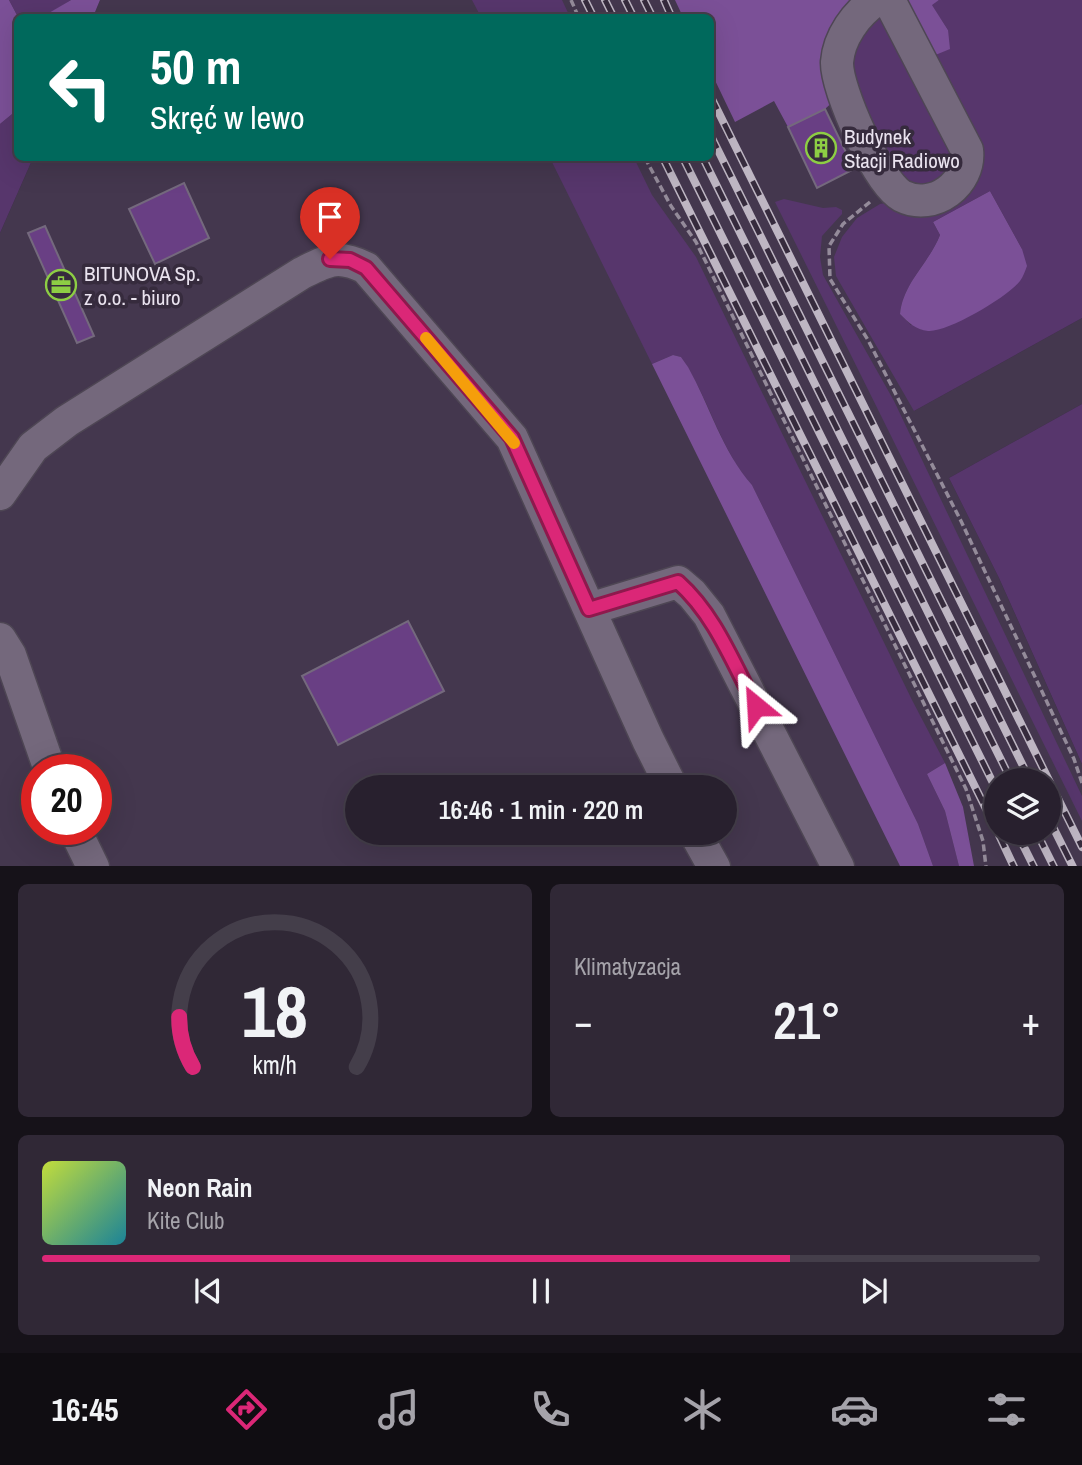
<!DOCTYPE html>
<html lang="pl">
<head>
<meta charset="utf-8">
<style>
  body { margin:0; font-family:"Archivo Narrow",sans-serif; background:#302836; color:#f1f3f6; height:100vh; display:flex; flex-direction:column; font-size:26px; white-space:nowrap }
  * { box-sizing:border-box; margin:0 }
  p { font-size:23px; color:#a5a3aa }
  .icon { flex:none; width:38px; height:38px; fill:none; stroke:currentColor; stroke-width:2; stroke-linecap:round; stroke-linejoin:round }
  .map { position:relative; height:866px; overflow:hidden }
  .drawer { display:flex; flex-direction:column; gap:18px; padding:18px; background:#161219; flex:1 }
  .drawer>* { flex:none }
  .top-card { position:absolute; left:14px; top:14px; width:700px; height:147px; border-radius:10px; box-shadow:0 7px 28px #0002,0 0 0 2px #443e4a; background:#00695c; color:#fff; overflow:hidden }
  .controls { position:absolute; left:984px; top:768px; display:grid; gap:14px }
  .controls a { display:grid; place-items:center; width:77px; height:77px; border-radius:50%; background:#28202e; box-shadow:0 7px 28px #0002,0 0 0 2px #443e4a; font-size:35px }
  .speed { position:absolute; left:21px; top:754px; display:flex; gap:14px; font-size:35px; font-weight:700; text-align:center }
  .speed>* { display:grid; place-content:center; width:91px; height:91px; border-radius:50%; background:#28202e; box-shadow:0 7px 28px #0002,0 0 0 2px #443e4a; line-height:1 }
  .speed .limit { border:10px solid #d22; background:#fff; color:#111 }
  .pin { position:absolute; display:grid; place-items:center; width:60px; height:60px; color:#fff; margin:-72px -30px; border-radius:50% 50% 50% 0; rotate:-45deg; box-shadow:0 0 7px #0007 }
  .pin .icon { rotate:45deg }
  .me { position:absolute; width:77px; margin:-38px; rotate:333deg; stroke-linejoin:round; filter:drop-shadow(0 0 5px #0008) }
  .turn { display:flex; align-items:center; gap:24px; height:147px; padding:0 21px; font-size:32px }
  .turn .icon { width:91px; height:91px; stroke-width:2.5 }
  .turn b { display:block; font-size:49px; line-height:60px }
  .big { font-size:52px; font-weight:600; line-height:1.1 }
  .drawer .tile { flex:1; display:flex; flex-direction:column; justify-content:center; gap:10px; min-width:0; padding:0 24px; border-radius:10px; background:#302836 }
  .drawer .dial { align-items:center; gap:0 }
  .dial svg { height:182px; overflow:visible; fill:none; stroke:#443e4a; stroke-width:7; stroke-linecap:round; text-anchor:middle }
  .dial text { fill:#f1f3f6; stroke:none }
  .song { display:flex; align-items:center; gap:21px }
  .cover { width:84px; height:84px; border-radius:10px; background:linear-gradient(135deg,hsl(70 70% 55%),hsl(190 70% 35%)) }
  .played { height:7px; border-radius:4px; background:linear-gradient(90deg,#db2777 75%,#443e4a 75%) }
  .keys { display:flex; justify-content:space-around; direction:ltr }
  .heat { display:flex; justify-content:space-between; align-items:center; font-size:38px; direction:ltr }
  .drawer .tiles { flex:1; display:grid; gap:18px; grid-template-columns:1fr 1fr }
  .tile:last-child { grid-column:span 2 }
  .trip { position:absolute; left:345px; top:775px; width:392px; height:70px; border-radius:35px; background:#28202e; box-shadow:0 7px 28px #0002,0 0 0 2px #443e4a; font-weight:600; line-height:70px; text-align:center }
  .tab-bar { display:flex; height:112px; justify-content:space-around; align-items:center; background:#100d12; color:#a5a3aa }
  .tab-bar .icon { width:49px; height:49px }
  .tab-bar .current { color:#db2777 }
  .tab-bar b { font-size:32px; color:#f1f3f6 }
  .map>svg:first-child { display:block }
</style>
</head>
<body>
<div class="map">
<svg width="1082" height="867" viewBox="0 0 1082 867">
  <rect width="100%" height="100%" fill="#362b3d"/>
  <path fill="#44374e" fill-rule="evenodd" d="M 100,0 L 913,0 L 914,411 L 1082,318 L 1082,404 L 949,478 L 999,578 L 1082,764 L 1082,866 L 0,867 L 0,233 L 33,158 L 710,158 L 710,18 L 93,17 ZM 37,770 L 96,770 L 96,830 L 37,830 ZM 996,780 L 1048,780 L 1048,833 L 996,833 ZM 357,788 L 724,788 L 724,833 L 357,833 Z"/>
  <path fill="#57366c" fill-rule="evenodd" d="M 9,0 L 71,0 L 42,18 L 18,17 Z
    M 472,0 L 562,0 L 570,17 L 481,17 Z
    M 939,0 L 1082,0 L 1082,318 L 914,411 L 836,276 L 834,257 L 842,237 L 857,218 L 880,204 L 961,189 L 928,58 L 948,30 L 931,4 ZM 990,191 L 1022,249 L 911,325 L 900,314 C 903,283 929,263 940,235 L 933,222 Z
    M 880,12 L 954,146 L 949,175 L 927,191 L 897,180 L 849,91 L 855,30 Z
    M 17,110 L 18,158 L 33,158 L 0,233 L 0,124 Z
    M 550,158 L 634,158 L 652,195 L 696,257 L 912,700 L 945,763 L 927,774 L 945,811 L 959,866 L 933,866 L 918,824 L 752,485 C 719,448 709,397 681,357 L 673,355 L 652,364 Z
    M 784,199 L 823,208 L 836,207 L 842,210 L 842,214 L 822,236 L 820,257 L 823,275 L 894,401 L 1082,796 L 1082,821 L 775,202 Z
    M 1082,404 L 1082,764 L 999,578 L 949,478 Z"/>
  <path fill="#7b5097" d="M 0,0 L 9,0 L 18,17 L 17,110 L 0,124 Z
    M 71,0 L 100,0 L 93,17 L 42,17 Z
    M 675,0 L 856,0 L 837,98 L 825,109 L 788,127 L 774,101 L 735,122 L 711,72 L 710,18 L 683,17 Z
    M 901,0 L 939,0 L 932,5 L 948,30 L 950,49 L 928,58 Z
    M 990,191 L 1022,249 L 1027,266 C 1025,271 1023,277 1020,281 C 1008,297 947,333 928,331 C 916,330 908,322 900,314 C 903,283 929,263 940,235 L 933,222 Z
    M 673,355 L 681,357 L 688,367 C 710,406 722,451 752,485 L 918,824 L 933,866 L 900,866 L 652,364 Z
    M 945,763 L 963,807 L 974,866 L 959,866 L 945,811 L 927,774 Z"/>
  <path fill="#693f84" stroke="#74697d" stroke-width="2" d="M 825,109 L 854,169 L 817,188 L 788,127 Z
    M 184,183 L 209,238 L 155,264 L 129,209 Z
    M 45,226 L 94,336 L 77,343 L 28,233 Z
    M 408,621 L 444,691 L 338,745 L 302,676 Z"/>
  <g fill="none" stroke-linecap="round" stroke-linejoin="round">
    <g stroke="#4e4654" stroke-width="35">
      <path id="minor" d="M 876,0 C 856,14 839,37 837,62 C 836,89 878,183 902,196 C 934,212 971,183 967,150 L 889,0
        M 0,494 L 33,447 L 67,421 L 302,273 C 328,260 338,254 366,268 L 512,438 L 648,740 L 672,788
        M 589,609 L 678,582 L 692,594 L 709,615 L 838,867
        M 0,639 L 10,655 L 50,770
        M 75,830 L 93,867
        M 695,833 L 714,867"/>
    </g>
    <path stroke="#948b9a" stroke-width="3.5" stroke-dasharray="7 3.5" stroke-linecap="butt" d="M 571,0 L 579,18
      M 645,158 L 671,206 L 696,242 L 966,789 L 983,841 L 986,867
      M 870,202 L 843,224 L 829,246 L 830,279 L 868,340 L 961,521 L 1074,759 L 1082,783"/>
    <use href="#minor" stroke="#74687c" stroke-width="32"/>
    <g stroke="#beb6c3" stroke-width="8">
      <path id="rail" d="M 585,0 L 594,18
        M 605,0 L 614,18
        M 625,0 L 634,18
        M 644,0 L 653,18
        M 664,0 L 672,18
        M 710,95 L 1082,847
        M 710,134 L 1030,780
        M 663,158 L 996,829
        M 683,158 L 996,789
        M 703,158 L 1011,780
        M 1048,817 L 1073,867
        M 998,833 L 1014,867
        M 1017,833 L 1034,867
        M 1037,833 L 1054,867"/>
    </g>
    <use href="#rail" stroke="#362b3d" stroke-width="5" stroke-dasharray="16" stroke-linecap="butt"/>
  </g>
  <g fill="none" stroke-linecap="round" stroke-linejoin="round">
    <g stroke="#8e194d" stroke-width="18">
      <path id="route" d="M 330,259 L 350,260 L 366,268 L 512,438 L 589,609 L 678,582 C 715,615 733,663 756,706"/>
    </g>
    <use href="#route" stroke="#db2777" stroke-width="12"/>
    <path stroke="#f59e0b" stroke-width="12" d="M 426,338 L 514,443"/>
  </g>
  <defs>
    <g id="building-ring" transform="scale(1.575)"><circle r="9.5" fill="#362b3d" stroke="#8dce44" stroke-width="1.5"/><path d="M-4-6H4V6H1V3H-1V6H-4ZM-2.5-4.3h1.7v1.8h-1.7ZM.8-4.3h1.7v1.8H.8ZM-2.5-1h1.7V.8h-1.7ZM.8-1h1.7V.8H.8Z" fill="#8dce44"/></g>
    <g id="office-ring" transform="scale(1.575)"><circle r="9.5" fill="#362b3d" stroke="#8dce44" stroke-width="1.5"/><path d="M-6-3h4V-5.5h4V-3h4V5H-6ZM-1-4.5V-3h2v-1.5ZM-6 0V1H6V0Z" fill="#8dce44"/></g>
  </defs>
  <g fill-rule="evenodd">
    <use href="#building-ring" x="821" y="148"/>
    <use href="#office-ring" x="61" y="285"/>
  </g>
  <g text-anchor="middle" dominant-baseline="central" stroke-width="7" stroke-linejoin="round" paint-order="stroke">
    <g font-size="21" fill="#eae3ef" stroke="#362b3d" text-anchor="start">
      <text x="844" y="136">Budynek<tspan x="844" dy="24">Stacji Radiowo</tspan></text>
      <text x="84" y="273">BITUNOVA Sp.<tspan x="84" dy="24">z o.o. - biuro</tspan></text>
    </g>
  </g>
</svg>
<div class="controls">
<a><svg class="icon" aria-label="layers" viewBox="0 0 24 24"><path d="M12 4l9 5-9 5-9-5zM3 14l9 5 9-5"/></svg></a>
</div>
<div class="speed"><div class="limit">20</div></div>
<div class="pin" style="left:330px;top:259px;background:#d93025"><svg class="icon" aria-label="arrive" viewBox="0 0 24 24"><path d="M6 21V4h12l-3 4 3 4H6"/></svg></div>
<svg class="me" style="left:756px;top:706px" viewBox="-20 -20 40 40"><path d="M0-17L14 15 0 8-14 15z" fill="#db2777" stroke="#fff" stroke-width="4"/></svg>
<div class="trip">16:46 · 1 min · 220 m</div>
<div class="top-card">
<div class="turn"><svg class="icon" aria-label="left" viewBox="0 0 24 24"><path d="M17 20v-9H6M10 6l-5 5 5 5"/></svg><div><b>50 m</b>Skręć w lewo</div></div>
</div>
</div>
<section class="drawer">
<div class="tiles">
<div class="tile dial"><svg viewBox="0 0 100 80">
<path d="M14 69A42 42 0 1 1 86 69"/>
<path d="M14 69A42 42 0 0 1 8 47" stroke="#db2777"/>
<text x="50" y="56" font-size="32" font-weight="700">18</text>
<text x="50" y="72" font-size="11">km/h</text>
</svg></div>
<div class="tile"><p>Klimatyzacja</p>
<div class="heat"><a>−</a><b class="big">21°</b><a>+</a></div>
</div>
<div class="tile">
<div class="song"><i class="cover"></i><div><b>Neon Rain</b><p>Kite Club</p></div></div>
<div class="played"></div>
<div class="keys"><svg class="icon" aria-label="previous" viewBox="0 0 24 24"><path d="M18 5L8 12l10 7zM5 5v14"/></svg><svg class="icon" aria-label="pause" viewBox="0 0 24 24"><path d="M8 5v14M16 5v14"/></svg><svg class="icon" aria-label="next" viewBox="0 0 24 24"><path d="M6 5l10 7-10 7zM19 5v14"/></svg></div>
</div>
</div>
</section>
<nav class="tab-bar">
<b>16:45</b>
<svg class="icon current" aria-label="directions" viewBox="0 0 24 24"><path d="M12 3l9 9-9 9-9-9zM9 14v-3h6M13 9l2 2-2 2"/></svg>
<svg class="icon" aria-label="music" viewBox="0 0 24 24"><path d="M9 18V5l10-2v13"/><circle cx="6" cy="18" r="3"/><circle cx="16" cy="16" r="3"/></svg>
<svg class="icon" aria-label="phone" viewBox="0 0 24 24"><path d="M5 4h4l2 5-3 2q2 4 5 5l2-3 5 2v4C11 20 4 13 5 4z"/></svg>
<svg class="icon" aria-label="climate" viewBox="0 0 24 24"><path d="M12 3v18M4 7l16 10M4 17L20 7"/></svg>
<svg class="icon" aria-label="car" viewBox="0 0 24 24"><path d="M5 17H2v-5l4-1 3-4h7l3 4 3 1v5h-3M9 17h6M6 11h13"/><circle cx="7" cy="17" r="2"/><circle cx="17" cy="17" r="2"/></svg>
<svg class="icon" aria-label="filters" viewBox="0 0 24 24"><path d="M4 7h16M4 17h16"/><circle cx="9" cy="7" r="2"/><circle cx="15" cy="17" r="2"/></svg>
</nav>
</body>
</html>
